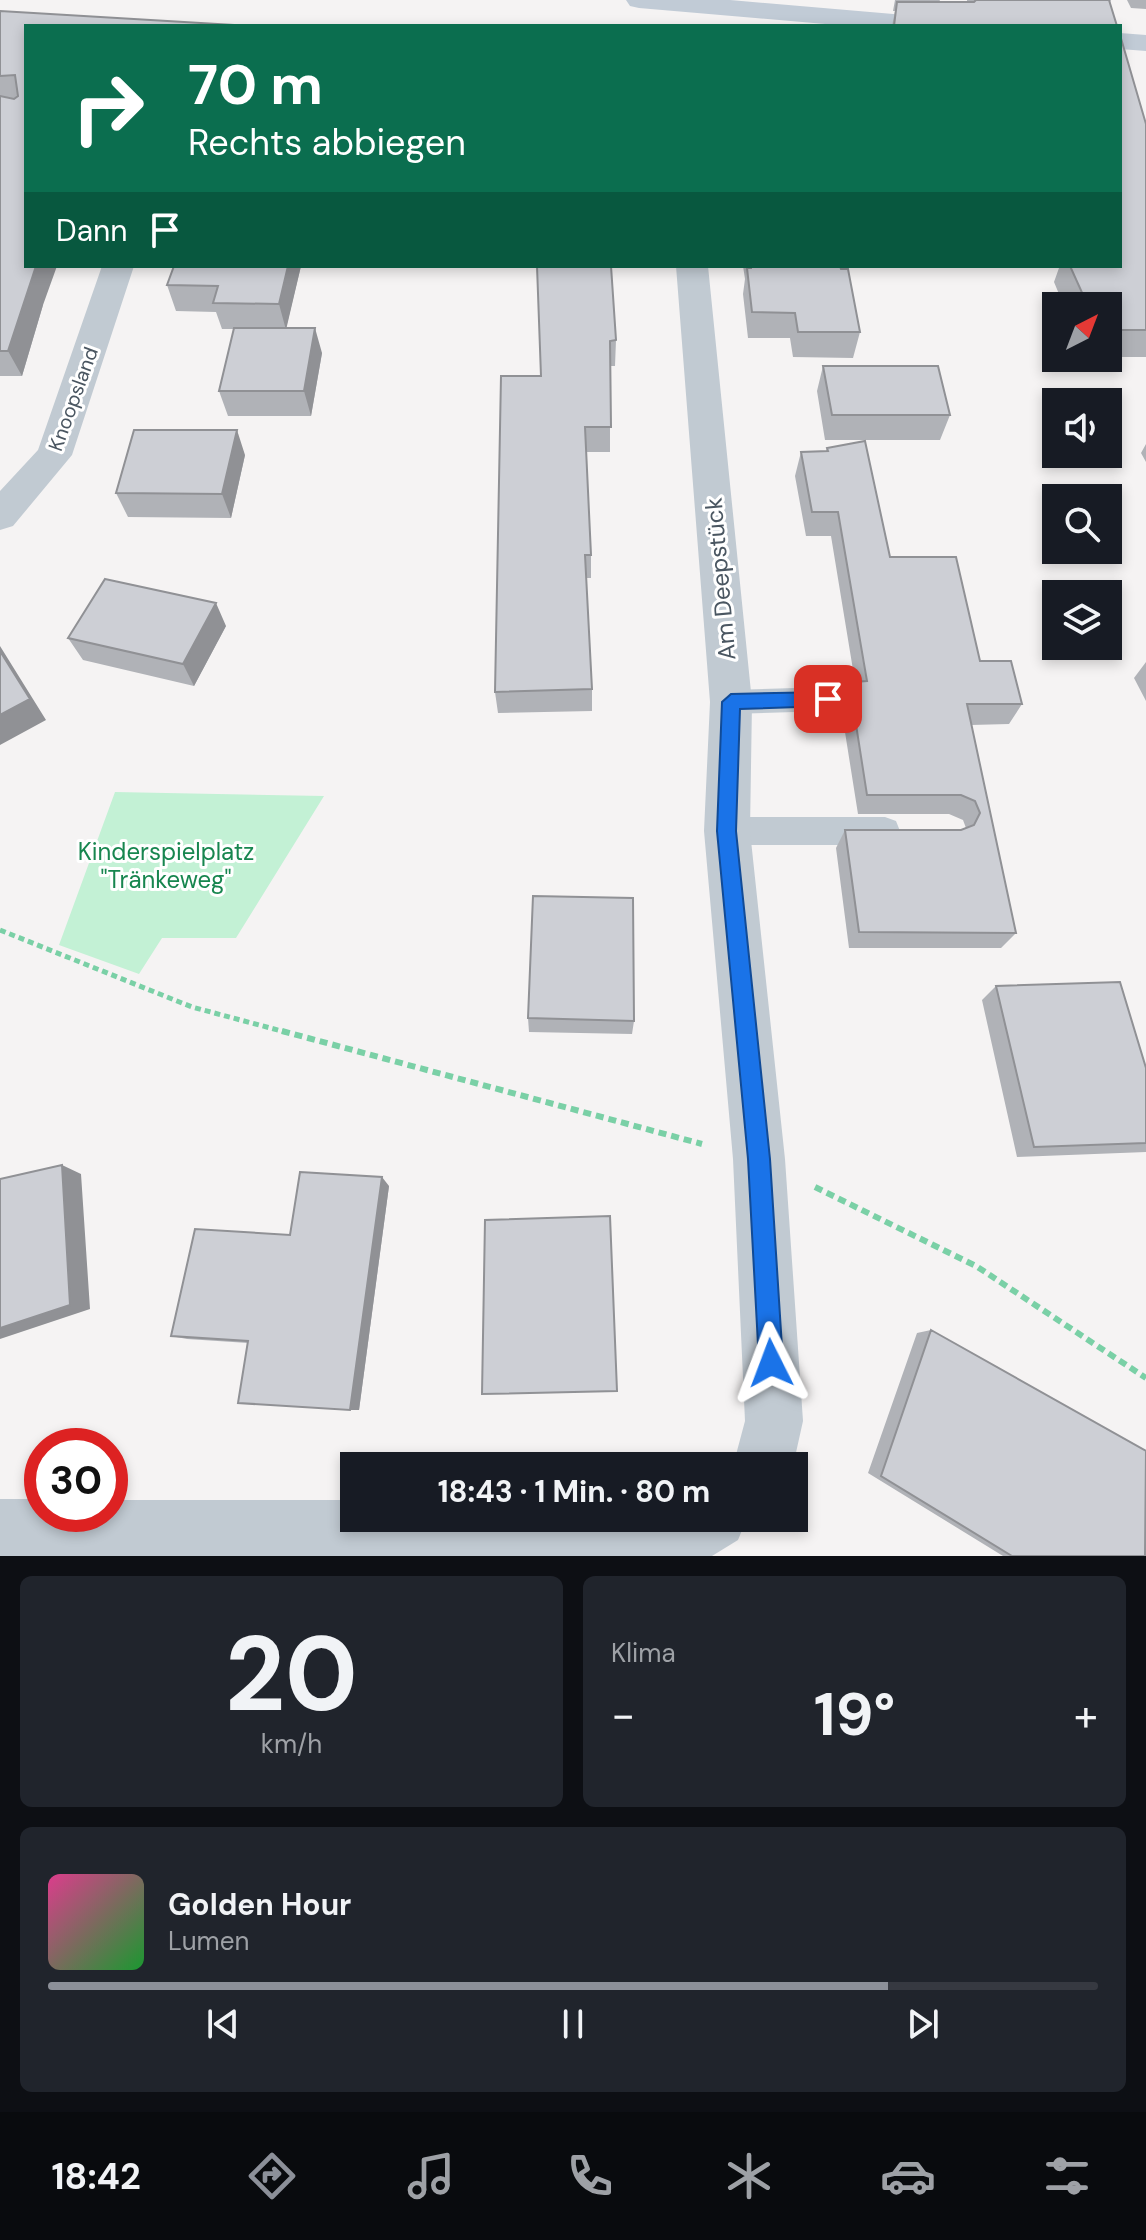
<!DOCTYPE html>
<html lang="de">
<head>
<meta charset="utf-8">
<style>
  body { margin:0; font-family:"DM Sans",sans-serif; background:#20242c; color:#f1f3f6; height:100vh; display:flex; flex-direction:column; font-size:30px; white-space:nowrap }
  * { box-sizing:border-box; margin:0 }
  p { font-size:26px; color:#9ea1a6 }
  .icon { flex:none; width:44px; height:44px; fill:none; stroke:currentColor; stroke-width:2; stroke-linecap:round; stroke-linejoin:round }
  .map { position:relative; height:1556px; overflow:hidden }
  .side { display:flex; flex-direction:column; gap:20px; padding:20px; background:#0d0f14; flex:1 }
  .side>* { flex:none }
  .guide { position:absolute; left:24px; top:24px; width:1098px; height:244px; border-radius:0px; box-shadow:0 4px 12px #0003; background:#0b6e4f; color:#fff; overflow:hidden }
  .needle { width:52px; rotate:42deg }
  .controls { position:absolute; left:1042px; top:292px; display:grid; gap:16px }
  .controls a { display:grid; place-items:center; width:80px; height:80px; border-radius:0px; background:#171b24; box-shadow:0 4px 12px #0003; font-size:40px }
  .speed { position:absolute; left:24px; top:1428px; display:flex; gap:16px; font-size:40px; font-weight:700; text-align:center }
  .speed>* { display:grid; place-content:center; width:104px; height:104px; border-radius:50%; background:#171b24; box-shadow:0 4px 12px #0003; line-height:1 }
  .speed .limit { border:12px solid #d22; background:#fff; color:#111 }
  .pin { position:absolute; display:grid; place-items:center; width:68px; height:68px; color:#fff; margin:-34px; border-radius:16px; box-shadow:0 4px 12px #0006 }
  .me { position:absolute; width:88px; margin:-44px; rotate:357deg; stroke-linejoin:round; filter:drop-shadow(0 0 6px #0008) }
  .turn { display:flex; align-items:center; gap:28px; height:168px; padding:0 32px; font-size:36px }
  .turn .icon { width:104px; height:104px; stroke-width:2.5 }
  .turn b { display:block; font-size:56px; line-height:68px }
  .then { display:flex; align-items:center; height:76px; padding:0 32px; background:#0003; gap:16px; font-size:30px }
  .big { font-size:60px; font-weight:700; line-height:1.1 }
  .side .card { flex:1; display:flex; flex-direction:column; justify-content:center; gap:12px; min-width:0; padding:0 28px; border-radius:12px; background:#20242c }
  .side .dial { align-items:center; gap:0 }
  .dial b { font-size:104px; line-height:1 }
  .song { display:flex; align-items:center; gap:24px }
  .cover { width:96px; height:96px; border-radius:12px; background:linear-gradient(135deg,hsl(330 70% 55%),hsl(130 70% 35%)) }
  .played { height:8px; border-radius:4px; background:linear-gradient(90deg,#8c9099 80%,#363941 80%) }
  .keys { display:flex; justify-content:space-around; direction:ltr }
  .heat { display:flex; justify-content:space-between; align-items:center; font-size:44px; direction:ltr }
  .side .tiles { flex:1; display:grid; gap:20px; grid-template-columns:1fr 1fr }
  .card:last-child { grid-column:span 2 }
  .trip { position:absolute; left:340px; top:1452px; width:468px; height:80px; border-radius:0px; background:#171b24; box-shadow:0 4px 12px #0003; font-weight:700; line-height:80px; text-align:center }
  .dock { display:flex; height:128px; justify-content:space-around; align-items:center; background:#090b0e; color:#9ea1a6 }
  .dock .icon { width:56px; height:56px }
  .dock .current { color:#8c9099 }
  .dock b { font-size:36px; color:#f1f3f6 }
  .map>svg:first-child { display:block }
</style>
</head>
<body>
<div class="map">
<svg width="1146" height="1556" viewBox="0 0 1146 1556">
  <rect width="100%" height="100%" fill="#f5f3f3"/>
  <path fill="#c3f1d5" d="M 115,792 L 324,796 L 236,938 L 162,938 L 139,974 L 59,945 Z"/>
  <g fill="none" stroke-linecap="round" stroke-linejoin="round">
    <path stroke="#7ad0a6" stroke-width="5" stroke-dasharray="6 4" stroke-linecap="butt" d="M 0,930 L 192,1007 L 289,1033"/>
    <path stroke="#7ad0a6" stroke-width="6" stroke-dasharray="8 5" stroke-linecap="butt" d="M 282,1031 L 702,1144
      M 815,1187 L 976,1266 L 1146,1378"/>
    <path fill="#c1cad2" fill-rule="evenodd" d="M 828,687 L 838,691 L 842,699 L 838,707 L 828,711 L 731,714 L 721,710 L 717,702 L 721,694 L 731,690 Z
      M 727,817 L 885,817 L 896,821 L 900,831 L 896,841 L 885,845 L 727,845 L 716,841 L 712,831 L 716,821 Z"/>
    <path fill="#c1cad2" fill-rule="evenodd" d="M 102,266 L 134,266 L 72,455 L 13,526 L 0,530 L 0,491 L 38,450 Z
      M 676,266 L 708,266 L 752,702 L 750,831 L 785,1159 L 803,1421 L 793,1466 L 733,1466 L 745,1421 L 733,1159 L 704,831 L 710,702 Z
      M 0,1499 L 42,1499 L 42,1514 L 110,1514 L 110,1500 L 354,1500 L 354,1518 L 747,1518 L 738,1540 L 712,1556 L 0,1556 Z"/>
    <path fill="#c1cbd6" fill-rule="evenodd" d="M 626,0 L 730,0 L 940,18 L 949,20 L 953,26 L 848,26 L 639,8 L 630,6 Z
      M 1120,33 L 1146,35 L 1146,51 L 1120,49 Z"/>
  </g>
  <path fill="#b0b2b7" d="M 895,0 L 940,0 L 939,2 L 967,2 L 967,0 L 1111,0 L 1110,2 L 1117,26 L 892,26 L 895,11 L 893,11 Z
    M 1127,0 L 1146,0 L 1146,9 L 1131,8 Z
    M 0,11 L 26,26 L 43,305 L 22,376 L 0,376 Z
    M 1146,124 L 1146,357 L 1108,357 L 1108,306 L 1064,306 L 1054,282 L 1059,268 L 1059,266 L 1120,266 Z
    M 301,266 L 286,328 L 322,353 L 311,416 L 228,416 L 219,391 L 234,329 L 222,329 L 216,312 L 176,311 L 167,285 Z
    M 404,266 L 611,266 L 616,340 L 615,366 L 610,366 L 610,452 L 586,452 L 591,555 L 591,578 L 586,578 L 592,689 L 592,711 L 498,713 L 495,692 L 541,376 L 537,268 Z
    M 743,266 L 840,266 L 860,332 L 853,358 L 793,357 L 790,338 L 748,338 L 743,294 L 745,279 Z
    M 823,366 L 950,415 L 940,440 L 825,440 L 817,391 Z
    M 1146,444 L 1146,462 L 1141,453 Z
    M 827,448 L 890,557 L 980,661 L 1022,704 L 1009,724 L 971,725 L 1016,933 L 1001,948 L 849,948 L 836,848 L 845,830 L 961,830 L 966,828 L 963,820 L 949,814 L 858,814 L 841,707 L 852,682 L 855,682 L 831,536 L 806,536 L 795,476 L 801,452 L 826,451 Z
    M 245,455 L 231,518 L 128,517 L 116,493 Z
    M 226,626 L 194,686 L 83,660 L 68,638 Z
    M 1146,662 L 1146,701 L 1134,678 Z
    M 996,986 L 1146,1068 L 1146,1152 L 1017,1157 L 982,1000 Z
    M 528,1018 L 634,1021 L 632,1034 L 529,1032 Z
    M 389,1186 L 359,1410 L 248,1343 L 187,1339 L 171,1336 L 290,1235 Z
    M 931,1330 L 1145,1556 L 1003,1556 L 868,1473 L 917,1333 Z"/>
  <path fill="#909195" d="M 36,266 L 57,266 L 43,305 L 22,376 L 8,351 Z
    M 288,266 L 301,266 L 286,330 L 279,304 Z
    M 315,328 L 322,353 L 311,416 L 304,391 Z
    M 237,430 L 245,455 L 231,518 L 222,494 Z
    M 216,603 L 226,626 L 194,686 L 183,664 Z
    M 0,646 L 46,720 L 0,745 Z
    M 62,1165 L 81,1174 L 90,1309 L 0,1339 L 0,1328 Z
    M 382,1177 L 389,1186 L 359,1410 L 350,1410 Z"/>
  <path fill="#cdcfd5" stroke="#909195" stroke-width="2" d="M 976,0 L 1109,0 L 1117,26 L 894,26 L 897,2 L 974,2 Z
    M 0,11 L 251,26 L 26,26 L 26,266 L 36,266 L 8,351 L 0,351 L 0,96 L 14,99 L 18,96 L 15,75 L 0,76 Z
    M 1120,35 L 1146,124 L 1146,330 L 1108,330 L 1108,306 L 1088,306 L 1070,266 L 1120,266 Z
    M 174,266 L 288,266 L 279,304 L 213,303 L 218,286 L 167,285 Z
    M 537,266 L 611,266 L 616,340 L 610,341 L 611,427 L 585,427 L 591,555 L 585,555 L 592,689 L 495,692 L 501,376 L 541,376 Z
    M 751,266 L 840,266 L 841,269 L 848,269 L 860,332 L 798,332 L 795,313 L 752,312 L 747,268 L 751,268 Z
    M 234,328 L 315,328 L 304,391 L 219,391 Z
    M 823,366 L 938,366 L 950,415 L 832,415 Z
    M 134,430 L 237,430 L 222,494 L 116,493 Z
    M 865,441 L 890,557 L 956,557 L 980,661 L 1011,661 L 1022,704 L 967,704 L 1016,933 L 859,932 L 845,830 L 961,830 L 974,825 L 980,813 L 975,801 L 961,795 L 867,795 L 850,686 L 852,682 L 867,681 L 838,512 L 812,512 L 801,452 L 828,451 L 827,448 Z
    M 105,579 L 216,603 L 183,664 L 68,638 Z
    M 0,651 L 30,699 L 0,715 Z
    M 533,896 L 633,898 L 634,1021 L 528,1018 Z
    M 1120,982 L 1146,1068 L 1146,1143 L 1034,1147 L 996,986 Z
    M 62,1165 L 70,1305 L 0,1328 L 0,1179 Z
    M 300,1172 L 382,1177 L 350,1410 L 238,1403 L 248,1341 L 171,1336 L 195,1229 L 290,1235 Z
    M 610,1216 L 617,1391 L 482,1394 L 485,1220 Z
    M 931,1330 L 1146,1451 L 1145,1556 L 1012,1556 L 881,1476 Z"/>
  <path fill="#1a73e8" stroke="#114b97" stroke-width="2" d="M 828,692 L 837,699 L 828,706 L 740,709 L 736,831 L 770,1159 L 783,1363 L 779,1371 L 771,1375 L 762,1371 L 759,1363 L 748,1159 L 717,831 L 722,702 L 731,694 Z"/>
  <g text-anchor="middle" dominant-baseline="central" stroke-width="6" stroke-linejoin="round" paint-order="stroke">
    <g font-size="20" fill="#4a5661" stroke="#fff">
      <text transform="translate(73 399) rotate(-70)">Knoopsland</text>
    </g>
    <g font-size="24" fill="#4a5661" stroke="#fff">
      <text transform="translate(720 579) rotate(-95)">Am Deepstück</text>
    </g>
    <g font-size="24" fill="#17864f" stroke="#fff">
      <text x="166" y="851">Kinderspielplatz<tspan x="166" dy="28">"Tränkeweg"</tspan></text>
    </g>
  </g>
</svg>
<div class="controls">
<a><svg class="needle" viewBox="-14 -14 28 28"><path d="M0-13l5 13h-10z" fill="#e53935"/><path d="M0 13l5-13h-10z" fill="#9ea1a6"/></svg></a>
<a><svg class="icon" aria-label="sound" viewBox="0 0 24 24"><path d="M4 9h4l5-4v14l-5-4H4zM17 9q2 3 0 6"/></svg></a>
<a><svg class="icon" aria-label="search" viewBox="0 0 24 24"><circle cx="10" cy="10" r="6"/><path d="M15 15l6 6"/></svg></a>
<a><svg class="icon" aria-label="layers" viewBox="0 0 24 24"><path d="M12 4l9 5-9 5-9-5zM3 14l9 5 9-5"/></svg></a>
</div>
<div class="speed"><div class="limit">30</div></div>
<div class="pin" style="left:828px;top:699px;background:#d93025"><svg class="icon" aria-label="arrive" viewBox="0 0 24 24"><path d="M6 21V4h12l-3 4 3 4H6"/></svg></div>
<svg class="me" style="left:771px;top:1363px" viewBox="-20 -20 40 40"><path d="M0-17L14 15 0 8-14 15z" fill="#1a73e8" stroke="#fff" stroke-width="4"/></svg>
<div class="trip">18:43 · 1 Min. · 80 m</div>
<div class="guide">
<div class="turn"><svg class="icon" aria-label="right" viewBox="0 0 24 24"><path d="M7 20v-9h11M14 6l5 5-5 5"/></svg><div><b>70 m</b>Rechts abbiegen</div></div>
<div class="then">Dann<svg class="icon" aria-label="arrive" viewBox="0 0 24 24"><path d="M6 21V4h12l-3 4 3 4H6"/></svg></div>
</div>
</div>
<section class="side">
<div class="tiles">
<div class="card dial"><b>20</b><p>km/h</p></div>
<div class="card"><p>Klima</p>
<div class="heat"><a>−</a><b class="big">19°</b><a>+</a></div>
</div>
<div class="card">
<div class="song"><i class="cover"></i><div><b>Golden Hour</b><p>Lumen</p></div></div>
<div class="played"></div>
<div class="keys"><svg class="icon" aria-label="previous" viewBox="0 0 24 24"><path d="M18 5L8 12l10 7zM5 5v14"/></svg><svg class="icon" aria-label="pause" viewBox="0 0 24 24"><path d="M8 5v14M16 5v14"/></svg><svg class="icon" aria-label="next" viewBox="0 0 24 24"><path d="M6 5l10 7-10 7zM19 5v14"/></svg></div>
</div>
</div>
</section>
<nav class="dock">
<b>18:42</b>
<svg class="icon current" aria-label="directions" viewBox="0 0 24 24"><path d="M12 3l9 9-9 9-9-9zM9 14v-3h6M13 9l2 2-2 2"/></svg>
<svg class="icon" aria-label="music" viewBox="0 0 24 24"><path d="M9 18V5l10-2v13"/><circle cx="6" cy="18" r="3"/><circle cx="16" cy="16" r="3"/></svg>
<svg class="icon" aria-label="phone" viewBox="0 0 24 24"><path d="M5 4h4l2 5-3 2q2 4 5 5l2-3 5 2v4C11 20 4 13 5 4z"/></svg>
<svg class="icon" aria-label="climate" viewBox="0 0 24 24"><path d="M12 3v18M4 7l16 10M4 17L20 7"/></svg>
<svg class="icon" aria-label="car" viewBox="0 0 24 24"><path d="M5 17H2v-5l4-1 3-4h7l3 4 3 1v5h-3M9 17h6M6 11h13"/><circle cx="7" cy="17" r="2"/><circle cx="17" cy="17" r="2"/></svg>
<svg class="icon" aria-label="filters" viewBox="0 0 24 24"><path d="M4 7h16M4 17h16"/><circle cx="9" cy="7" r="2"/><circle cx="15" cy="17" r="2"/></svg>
</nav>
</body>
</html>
